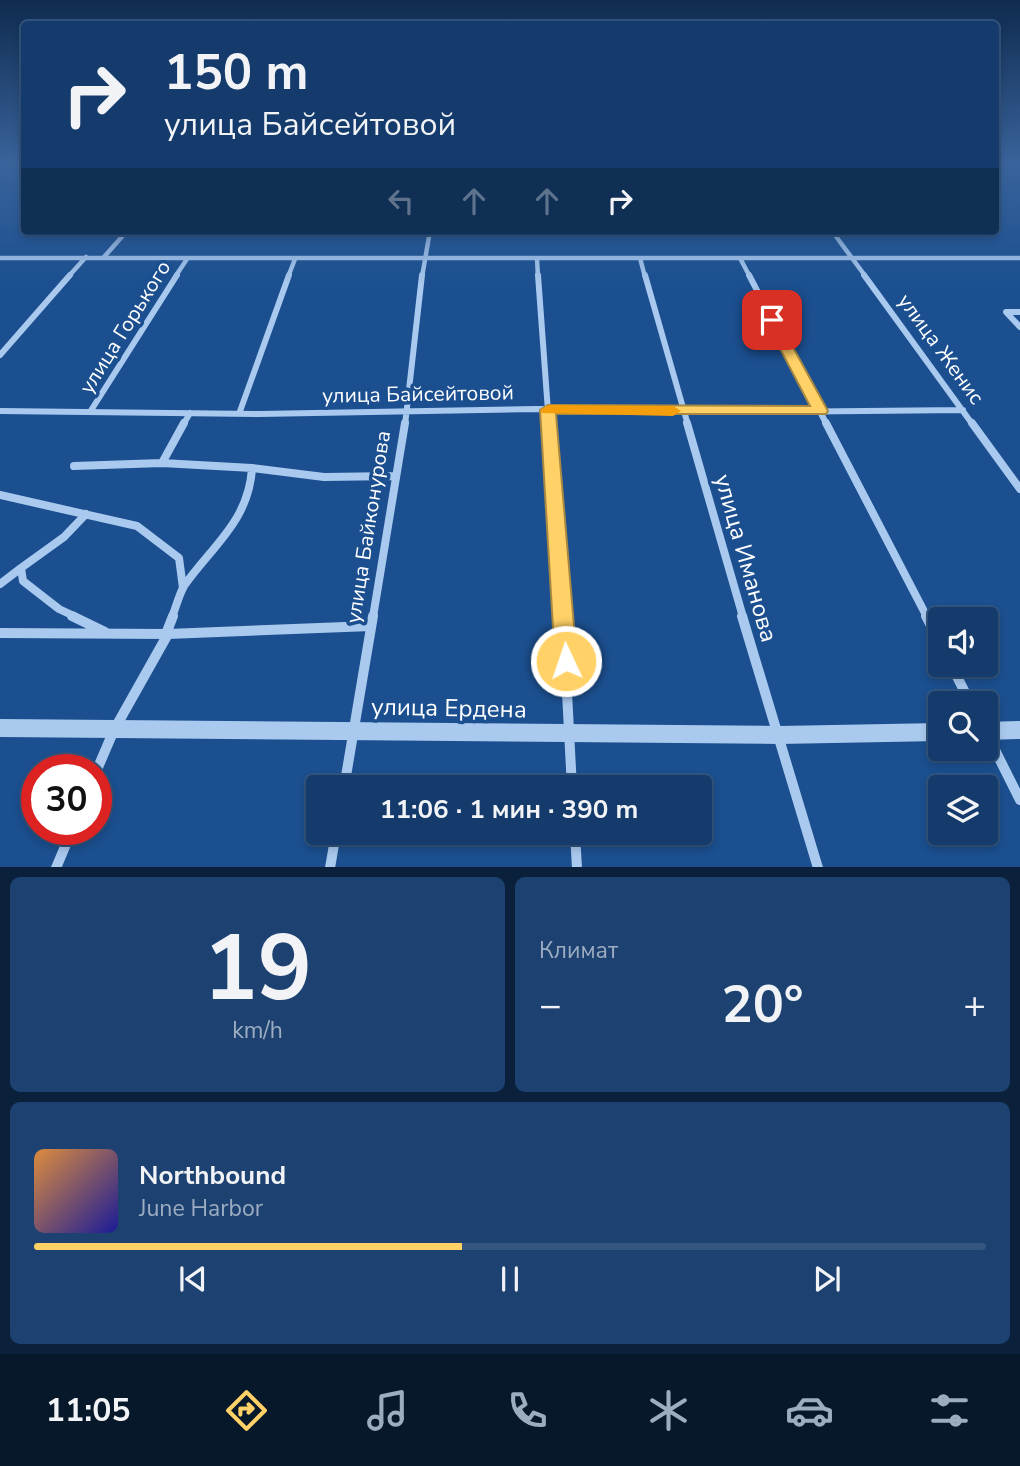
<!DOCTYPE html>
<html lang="ru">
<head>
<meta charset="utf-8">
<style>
  body { margin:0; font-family:"Nunito Sans",sans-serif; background:#1d4271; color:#f1f3f6; height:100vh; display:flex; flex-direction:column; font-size:26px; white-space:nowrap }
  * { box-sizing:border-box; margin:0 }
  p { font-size:23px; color:#9dadc1 }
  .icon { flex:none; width:38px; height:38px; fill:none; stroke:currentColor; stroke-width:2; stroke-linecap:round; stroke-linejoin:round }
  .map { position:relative; height:867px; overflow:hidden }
  .drawer { display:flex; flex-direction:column; gap:10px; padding:10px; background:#0b203b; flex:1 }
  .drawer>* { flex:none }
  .hud { position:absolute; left:21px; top:21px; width:978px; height:214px; border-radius:7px; box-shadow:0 4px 10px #0003,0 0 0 2px #33557e; background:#143b6b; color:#f1f3f6; overflow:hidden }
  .tools { position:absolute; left:928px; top:607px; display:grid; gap:14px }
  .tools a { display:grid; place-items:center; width:70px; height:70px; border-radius:7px; background:#143b6b; box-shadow:0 4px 10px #0003,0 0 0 2px #33557e; font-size:35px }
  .speed { position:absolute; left:21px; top:754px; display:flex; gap:14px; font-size:35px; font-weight:700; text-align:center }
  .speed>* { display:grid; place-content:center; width:91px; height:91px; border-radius:50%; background:#143b6b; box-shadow:0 4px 10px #0003,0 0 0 2px #33557e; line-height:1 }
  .speed .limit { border:10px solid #d22; background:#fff; color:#111 }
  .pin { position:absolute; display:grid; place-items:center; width:60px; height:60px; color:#fff; margin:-30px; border-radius:14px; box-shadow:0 4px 10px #0006 }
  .me { position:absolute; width:77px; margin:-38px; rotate:357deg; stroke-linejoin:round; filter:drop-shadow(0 0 5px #0008) }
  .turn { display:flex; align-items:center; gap:24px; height:147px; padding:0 28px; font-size:32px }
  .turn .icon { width:91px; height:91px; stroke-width:2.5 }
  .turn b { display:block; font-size:49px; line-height:60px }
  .lanes { display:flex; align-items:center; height:66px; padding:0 28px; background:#0003; justify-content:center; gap:35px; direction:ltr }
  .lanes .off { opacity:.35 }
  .big { font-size:52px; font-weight:700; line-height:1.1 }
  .drawer .card { flex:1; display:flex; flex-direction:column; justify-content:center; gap:10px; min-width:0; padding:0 24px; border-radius:10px; background:#1d4271 }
  .drawer .dial { align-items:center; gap:0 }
  .dial b { font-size:91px; line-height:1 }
  .song { display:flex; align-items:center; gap:21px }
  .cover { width:84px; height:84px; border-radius:10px; background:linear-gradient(135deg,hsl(30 70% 55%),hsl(240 70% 35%)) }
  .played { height:7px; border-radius:4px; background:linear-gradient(90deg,#ffd166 45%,#33557e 45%) }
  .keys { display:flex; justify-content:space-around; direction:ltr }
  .heat { display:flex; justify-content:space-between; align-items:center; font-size:38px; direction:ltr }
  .drawer .tiles { flex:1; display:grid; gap:10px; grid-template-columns:1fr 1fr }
  .card:last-child { grid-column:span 2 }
  .trip { position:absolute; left:306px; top:775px; width:406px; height:70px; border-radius:7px; background:#143b6b; box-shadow:0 4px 10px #0003,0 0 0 2px #33557e; font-weight:700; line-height:70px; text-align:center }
  .menu { display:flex; height:112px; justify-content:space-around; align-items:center; background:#08182b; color:#9dadc1 }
  .menu .icon { width:49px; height:49px }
  .menu .current { color:#ffd166 }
  .menu b { font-size:32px; color:#f1f3f6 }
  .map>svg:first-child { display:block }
</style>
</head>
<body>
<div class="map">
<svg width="1020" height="868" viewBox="0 0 1020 868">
  <rect width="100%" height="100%" fill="#1b4f8f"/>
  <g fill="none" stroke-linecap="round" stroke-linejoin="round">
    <path stroke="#a9c9ee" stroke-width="4.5" d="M 832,231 L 866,277
      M 104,257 L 127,231
      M 0,258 L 1020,258
      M 640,258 L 645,277
      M 740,258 L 750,277
      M 537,259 L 538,277
      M 68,277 L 86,257
      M 175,277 L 187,259
      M 288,277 L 295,259
      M 422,277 L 430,231"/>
    <path stroke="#a9c9ee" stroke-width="6" d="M 538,275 L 549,425
      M 645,275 L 688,425
      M 749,275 L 827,425
      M 864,275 L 973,425
      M 1020,312 L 1006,312 L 1020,327
      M 0,355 L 70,275
      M 0,411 L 259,414 L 536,409 L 764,412 L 963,410
      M 90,412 L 177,275
      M 239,414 L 289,275
      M 183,425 L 190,413
      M 405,425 L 422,275"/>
    <path stroke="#a9c9ee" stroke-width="8" d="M 549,423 L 563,617
      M 687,423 L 743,617
      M 826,423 L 927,617
      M 972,423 L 1020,489
      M 162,463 L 184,423
      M 74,466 L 162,463 L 252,468 L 324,477 L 395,476
      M 0,495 L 137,526 L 179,558 L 183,588
      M 0,584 L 21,568
      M 76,617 L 59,609 L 23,581 L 21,568 L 64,537 L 86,514
      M 172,617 C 176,607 179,595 184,586 C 212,546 249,521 252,468
      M 373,617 L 405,423"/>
    <path stroke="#a9c9ee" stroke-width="10" d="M 72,616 L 105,632
      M 563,616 L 572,788
      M 742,616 L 818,868
      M 926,616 L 940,643
      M 0,633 L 168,634 L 371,626
      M 166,634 L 173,616
      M 951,665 L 971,704
      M 986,732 L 1020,800
      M 96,772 L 114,730 L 168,634
      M 344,788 L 373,616
      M 575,833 L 577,868
      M 56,868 L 72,830
      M 330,868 L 336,833"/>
    <path fill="#a9c9ee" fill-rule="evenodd" d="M 0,719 L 779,726 L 940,723 L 940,741 L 779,744 L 0,737 Z
      M 1020,721 L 1020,739 L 985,740 L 985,722 Z"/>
  </g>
  <linearGradient id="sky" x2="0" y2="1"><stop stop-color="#0f2b4f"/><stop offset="0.57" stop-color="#39639b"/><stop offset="1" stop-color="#39639b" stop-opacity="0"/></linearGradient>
  <rect width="1020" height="285" fill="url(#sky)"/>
  <path fill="#ffd166" stroke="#a68842" stroke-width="2" d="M 772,316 L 778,320 L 828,411 L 826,414 L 556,414 L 577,661 L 573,668 L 566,671 L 558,668 L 555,661 L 540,410 L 548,405 L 810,406 L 765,320 Z"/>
  <path fill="#f59e0b" d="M 548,405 L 673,406 L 681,411 L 673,416 L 542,413 L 540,410 Z"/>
  <g text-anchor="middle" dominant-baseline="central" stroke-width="7" stroke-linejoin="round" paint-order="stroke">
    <g font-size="21" fill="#fff" stroke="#1b4f8f">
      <text transform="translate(125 327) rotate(-58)">улица Горького</text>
      <text transform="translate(941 349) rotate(54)">улица Женис</text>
      <text transform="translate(418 394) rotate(-1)">улица Байсейтовой</text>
      <text transform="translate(368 527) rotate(-81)">улица Байконурова</text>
    </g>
    <g font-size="24" fill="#fff" stroke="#1b4f8f">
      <text transform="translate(746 558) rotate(74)">улица Иманова</text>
      <text transform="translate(449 708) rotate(1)">улица Ердена</text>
    </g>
  </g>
</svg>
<div class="tools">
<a><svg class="icon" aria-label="sound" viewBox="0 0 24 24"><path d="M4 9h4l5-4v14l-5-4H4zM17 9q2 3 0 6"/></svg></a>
<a><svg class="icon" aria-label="search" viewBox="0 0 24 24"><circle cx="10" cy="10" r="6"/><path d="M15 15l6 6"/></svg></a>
<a><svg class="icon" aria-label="layers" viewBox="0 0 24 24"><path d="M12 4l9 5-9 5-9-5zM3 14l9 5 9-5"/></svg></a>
</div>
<div class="speed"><div class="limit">30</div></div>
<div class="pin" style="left:772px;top:320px;background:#d93025"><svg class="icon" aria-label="arrive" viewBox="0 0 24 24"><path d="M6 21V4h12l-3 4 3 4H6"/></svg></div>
<svg class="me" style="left:566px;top:661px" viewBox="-20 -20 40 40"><circle r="17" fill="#ffd166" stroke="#fff" stroke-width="3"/><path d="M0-11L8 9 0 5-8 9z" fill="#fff"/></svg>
<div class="trip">11:06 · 1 мин · 390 m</div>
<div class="hud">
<div class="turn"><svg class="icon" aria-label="right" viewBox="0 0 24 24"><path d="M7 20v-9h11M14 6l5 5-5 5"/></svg><div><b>150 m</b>улица Байсейтовой</div></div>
<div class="lanes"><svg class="icon off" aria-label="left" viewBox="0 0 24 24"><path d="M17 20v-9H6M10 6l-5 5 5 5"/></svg><svg class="icon off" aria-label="ahead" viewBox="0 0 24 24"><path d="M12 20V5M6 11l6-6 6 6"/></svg><svg class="icon off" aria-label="ahead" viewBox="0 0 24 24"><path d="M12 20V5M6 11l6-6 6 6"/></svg><svg class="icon" aria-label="right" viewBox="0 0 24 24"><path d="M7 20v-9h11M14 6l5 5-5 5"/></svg></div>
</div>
</div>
<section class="drawer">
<div class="tiles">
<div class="card dial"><b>19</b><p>km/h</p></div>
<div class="card"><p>Климат</p>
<div class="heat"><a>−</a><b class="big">20°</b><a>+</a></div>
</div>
<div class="card">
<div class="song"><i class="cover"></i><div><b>Northbound</b><p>June Harbor</p></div></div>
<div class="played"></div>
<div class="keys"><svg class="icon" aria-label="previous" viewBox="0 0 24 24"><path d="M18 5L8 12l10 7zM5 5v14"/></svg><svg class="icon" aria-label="pause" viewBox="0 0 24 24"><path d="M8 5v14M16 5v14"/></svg><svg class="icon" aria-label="next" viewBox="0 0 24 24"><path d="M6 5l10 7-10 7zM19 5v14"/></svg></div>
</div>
</div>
</section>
<nav class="menu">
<b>11:05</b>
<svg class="icon current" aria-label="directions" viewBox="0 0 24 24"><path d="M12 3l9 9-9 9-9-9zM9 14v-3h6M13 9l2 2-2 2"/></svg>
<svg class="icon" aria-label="music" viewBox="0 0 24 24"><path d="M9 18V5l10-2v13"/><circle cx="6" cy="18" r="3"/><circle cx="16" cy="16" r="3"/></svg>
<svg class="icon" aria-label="phone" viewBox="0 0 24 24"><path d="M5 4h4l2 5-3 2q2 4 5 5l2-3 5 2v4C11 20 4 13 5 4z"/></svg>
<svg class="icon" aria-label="climate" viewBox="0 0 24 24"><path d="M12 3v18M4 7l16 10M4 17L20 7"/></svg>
<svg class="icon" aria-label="car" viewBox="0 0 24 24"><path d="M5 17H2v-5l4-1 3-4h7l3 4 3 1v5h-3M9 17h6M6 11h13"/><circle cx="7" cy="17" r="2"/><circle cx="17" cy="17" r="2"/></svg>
<svg class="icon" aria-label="filters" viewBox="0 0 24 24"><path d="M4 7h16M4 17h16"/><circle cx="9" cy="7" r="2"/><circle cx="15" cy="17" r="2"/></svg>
</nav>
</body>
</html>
